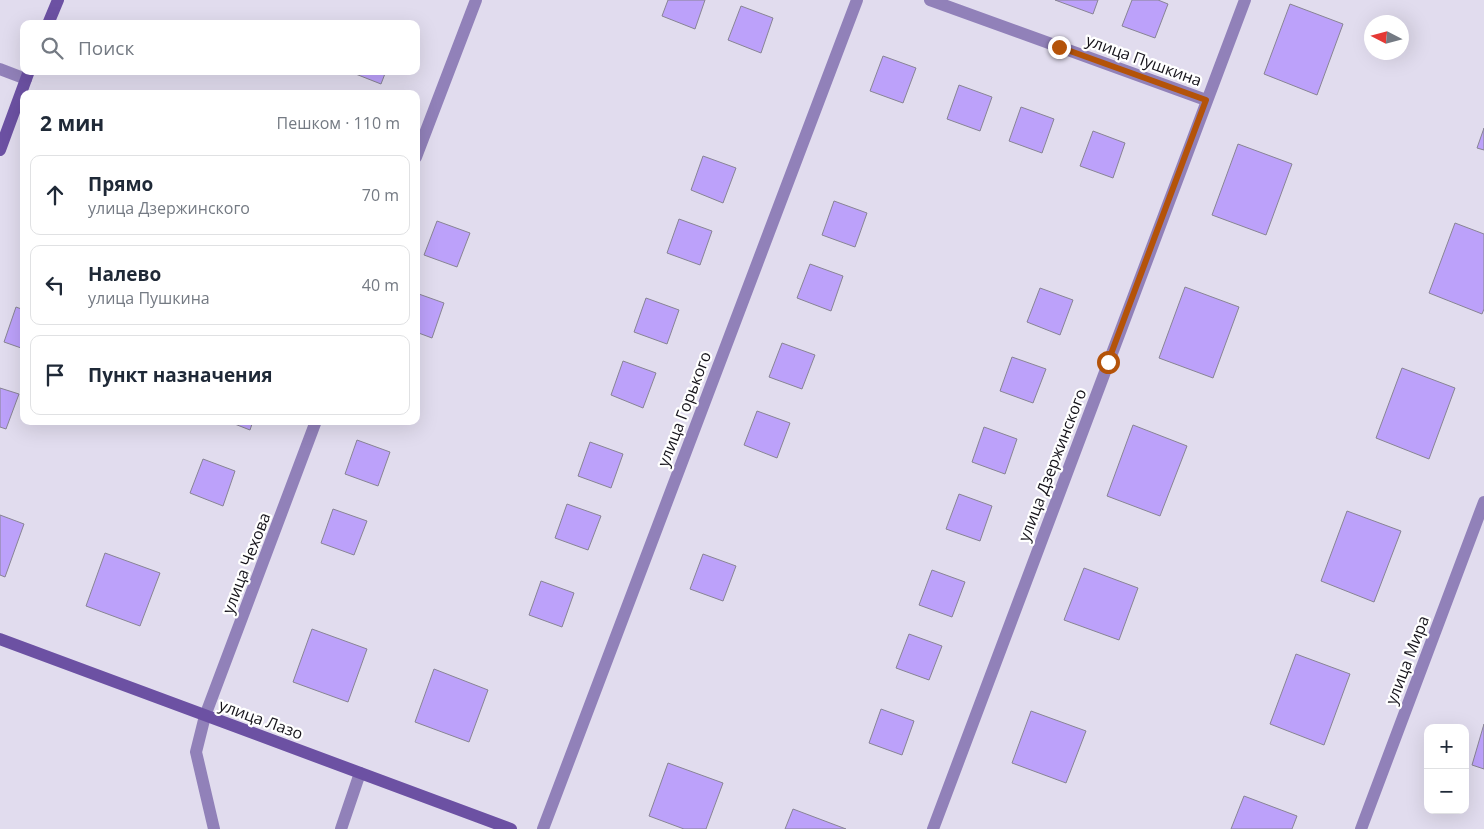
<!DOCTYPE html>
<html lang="ru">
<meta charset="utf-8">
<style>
body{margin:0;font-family:"Open Sans",sans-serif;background:#f6f6f7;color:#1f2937}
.controls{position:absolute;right:15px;bottom:15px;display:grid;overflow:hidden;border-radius:10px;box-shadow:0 5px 20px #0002}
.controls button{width:45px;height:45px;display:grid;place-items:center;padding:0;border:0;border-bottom:1px solid #e0e1e3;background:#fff;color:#1f2937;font:25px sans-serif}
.compass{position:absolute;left:1364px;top:15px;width:45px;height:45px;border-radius:50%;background:#fff;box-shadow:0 5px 20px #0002;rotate:276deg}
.stop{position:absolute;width:15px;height:15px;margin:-11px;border:4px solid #b45309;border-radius:50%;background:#fff}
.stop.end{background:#b45309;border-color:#fff;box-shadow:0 1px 5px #0008}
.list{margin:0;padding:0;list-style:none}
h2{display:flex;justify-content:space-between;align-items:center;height:65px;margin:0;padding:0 20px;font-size:21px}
h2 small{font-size:16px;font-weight:400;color:#747a83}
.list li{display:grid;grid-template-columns:32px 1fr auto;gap:15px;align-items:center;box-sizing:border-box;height:80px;margin:0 10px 10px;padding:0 10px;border:1px solid #e0e1e3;border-radius:10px}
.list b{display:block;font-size:19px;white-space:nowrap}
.list p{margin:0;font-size:16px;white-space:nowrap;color:#747a83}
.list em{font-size:16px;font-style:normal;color:#747a83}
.icon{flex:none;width:28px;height:28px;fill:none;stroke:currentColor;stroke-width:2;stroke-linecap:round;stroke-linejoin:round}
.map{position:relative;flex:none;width:1484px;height:829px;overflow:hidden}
.search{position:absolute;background:#fff;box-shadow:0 5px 20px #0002;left:20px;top:20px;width:400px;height:55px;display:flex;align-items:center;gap:12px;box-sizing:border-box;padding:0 18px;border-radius:10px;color:#747a83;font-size:19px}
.panel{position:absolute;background:#fff;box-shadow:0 5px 20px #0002;left:20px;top:90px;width:400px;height:335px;border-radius:10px}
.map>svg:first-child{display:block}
.building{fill:#bca1fa;stroke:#888494}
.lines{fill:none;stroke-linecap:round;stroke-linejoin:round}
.lane{stroke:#9181b9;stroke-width:12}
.street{stroke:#9181b9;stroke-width:12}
.secondary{stroke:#6c51a3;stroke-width:12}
.route{stroke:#b45309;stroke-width:6}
.labels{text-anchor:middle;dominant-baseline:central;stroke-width:4.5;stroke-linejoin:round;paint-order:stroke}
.street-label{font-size:16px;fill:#15131a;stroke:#fff}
</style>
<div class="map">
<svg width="1484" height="829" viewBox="0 0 1484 829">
<rect width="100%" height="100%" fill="#e1dcee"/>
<g class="building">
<path d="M 668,0 L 705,0 L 695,29 L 662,16 Z"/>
<path d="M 1055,0 L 1098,0 L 1093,14 Z"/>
<path d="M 1132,0 L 1158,0 L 1168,4 L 1155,38 L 1122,26 Z"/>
<path d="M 1290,4 L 1343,24 L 1317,95 L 1264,74 Z"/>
<path d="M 741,6 L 773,18 L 761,53 L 728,40 Z"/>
<path d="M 883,56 L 916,68 L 903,103 L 870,91 Z"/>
<path d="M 348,71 L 386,71 L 381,84 Z"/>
<path d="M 959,85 L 992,97 L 980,131 L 947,119 Z"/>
<path d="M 1021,107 L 1054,119 L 1042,153 L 1009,141 Z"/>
<path d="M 1484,128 L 1484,150 L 1477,148 Z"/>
<path d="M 1093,131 L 1125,143 L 1113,178 L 1080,166 Z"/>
<path d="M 1238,144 L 1292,164 L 1266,235 L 1212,215 Z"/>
<path d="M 703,156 L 736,168 L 723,203 L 691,190 Z"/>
<path d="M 834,201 L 867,213 L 855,247 L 822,235 Z"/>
<path d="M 679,219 L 712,231 L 700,265 L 667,253 Z"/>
<path d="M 437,221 L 470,233 L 457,267 L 424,255 Z"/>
<path d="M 1455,223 L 1484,234 L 1484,309 L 1482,314 L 1429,293 Z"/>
<path d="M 810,264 L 843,276 L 831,311 L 797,298 Z"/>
<path d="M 1185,287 L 1239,307 L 1213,378 L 1159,358 Z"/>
<path d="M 1040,288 L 1073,300 L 1060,335 L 1027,322 Z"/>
<path d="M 416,293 L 444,303 L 432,338 L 416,332 Z"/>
<path d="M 646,298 L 679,310 L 667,344 L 634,332 Z"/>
<path d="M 16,307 L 24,310 L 24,349 L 4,342 Z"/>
<path d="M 782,343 L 815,355 L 802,389 L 769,377 Z"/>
<path d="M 1012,357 L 1046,369 L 1033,403 L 1000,391 Z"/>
<path d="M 623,361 L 656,373 L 643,408 L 611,395 Z"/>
<path d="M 1402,368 L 1455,388 L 1429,459 L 1376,438 Z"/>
<path d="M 0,388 L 19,394 L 6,429 L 0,427 Z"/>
<path d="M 757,411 L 790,423 L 777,458 L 744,445 Z"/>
<path d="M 227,421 L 253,421 L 250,430 Z"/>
<path d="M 1133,425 L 1187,446 L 1160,516 L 1107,496 Z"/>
<path d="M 984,427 L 1017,439 L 1005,474 L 972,462 Z"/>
<path d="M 357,440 L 390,452 L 378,486 L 345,474 Z"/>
<path d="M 590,442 L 623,454 L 611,488 L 578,476 Z"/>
<path d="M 203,459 L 235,471 L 223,506 L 190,493 Z"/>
<path d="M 959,494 L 992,506 L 980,541 L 946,529 Z"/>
<path d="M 567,504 L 601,516 L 588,550 L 555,538 Z"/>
<path d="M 333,509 L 367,521 L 354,555 L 321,543 Z"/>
<path d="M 1347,511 L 1401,531 L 1374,602 L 1321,581 Z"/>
<path d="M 0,515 L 24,524 L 5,577 L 0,575 Z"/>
<path d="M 105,553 L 160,573 L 140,626 L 86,606 Z"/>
<path d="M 703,554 L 736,566 L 723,601 L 690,589 Z"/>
<path d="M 1084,568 L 1138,588 L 1119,640 L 1064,620 Z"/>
<path d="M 932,570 L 965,582 L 952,617 L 919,605 Z"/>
<path d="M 541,581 L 574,593 L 562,627 L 529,615 Z"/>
<path d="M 312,629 L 367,649 L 348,702 L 293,682 Z"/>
<path d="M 909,634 L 942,646 L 929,680 L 896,668 Z"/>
<path d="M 1296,654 L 1350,674 L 1324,745 L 1270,724 Z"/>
<path d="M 434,669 L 488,690 L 469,742 L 415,722 Z"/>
<path d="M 881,709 L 914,721 L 902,755 L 869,743 Z"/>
<path d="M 1031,711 L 1086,731 L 1066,783 L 1012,763 Z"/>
<path d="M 1484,724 L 1484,769 L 1472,765 Z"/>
<path d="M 668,763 L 723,783 L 706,829 L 684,829 L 649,816 Z"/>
<path d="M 1244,796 L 1297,816 L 1292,829 L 1231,829 Z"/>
<path d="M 793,809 L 846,829 L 785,829 Z"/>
</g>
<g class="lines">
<g class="lane">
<path d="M 205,716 L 196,752 L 214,829"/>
<path d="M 341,829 L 360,773"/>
</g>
<g class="street">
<path d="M 930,0 L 1206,100"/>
<path d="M 0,69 L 26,79"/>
<path d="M 416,157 L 476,0"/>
<path d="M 205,716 L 316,421"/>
<path d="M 543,829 L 857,0"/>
<path d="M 933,829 L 1245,0"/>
<path d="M 1361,829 L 1484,502"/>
</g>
<g class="secondary">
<path d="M 48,24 L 58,0"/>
<path d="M 0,150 L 29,71"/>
<path d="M 0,639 L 511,829"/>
</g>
</g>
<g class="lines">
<path class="route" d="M 1059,47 L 1206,100 L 1108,362"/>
</g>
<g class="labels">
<g class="street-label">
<text transform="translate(1144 60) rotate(20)">улица Пушкина</text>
<text transform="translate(684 409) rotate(-69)">улица Горького</text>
<text transform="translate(1052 465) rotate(-69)">улица Дзержинского</text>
<text transform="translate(246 563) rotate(-69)">улица Чехова</text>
<text transform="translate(1407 660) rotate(-69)">улица Мира</text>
<text transform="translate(261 719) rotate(20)">улица Лазо</text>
</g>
</g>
</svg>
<div class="controls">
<button>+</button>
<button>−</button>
</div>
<svg class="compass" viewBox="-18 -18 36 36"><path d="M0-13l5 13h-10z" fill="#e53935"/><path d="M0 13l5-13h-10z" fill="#747a83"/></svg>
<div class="stop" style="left:1108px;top:362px"></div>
<div class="stop end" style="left:1059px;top:47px"></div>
<div class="search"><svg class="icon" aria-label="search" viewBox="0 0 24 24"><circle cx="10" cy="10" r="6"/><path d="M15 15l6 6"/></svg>Поиск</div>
<section class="panel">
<h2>2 мин<small>Пешком · 110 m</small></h2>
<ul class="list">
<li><svg class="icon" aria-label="ahead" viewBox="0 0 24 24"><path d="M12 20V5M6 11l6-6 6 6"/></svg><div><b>Прямо</b><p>улица Дзержинского</p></div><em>70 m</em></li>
<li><svg class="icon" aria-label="left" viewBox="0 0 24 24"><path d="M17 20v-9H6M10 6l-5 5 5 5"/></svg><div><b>Налево</b><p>улица Пушкина</p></div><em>40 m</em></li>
<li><svg class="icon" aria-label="arrive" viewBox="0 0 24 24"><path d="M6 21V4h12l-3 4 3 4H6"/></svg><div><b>Пункт назначения</b></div></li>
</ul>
</section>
</div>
